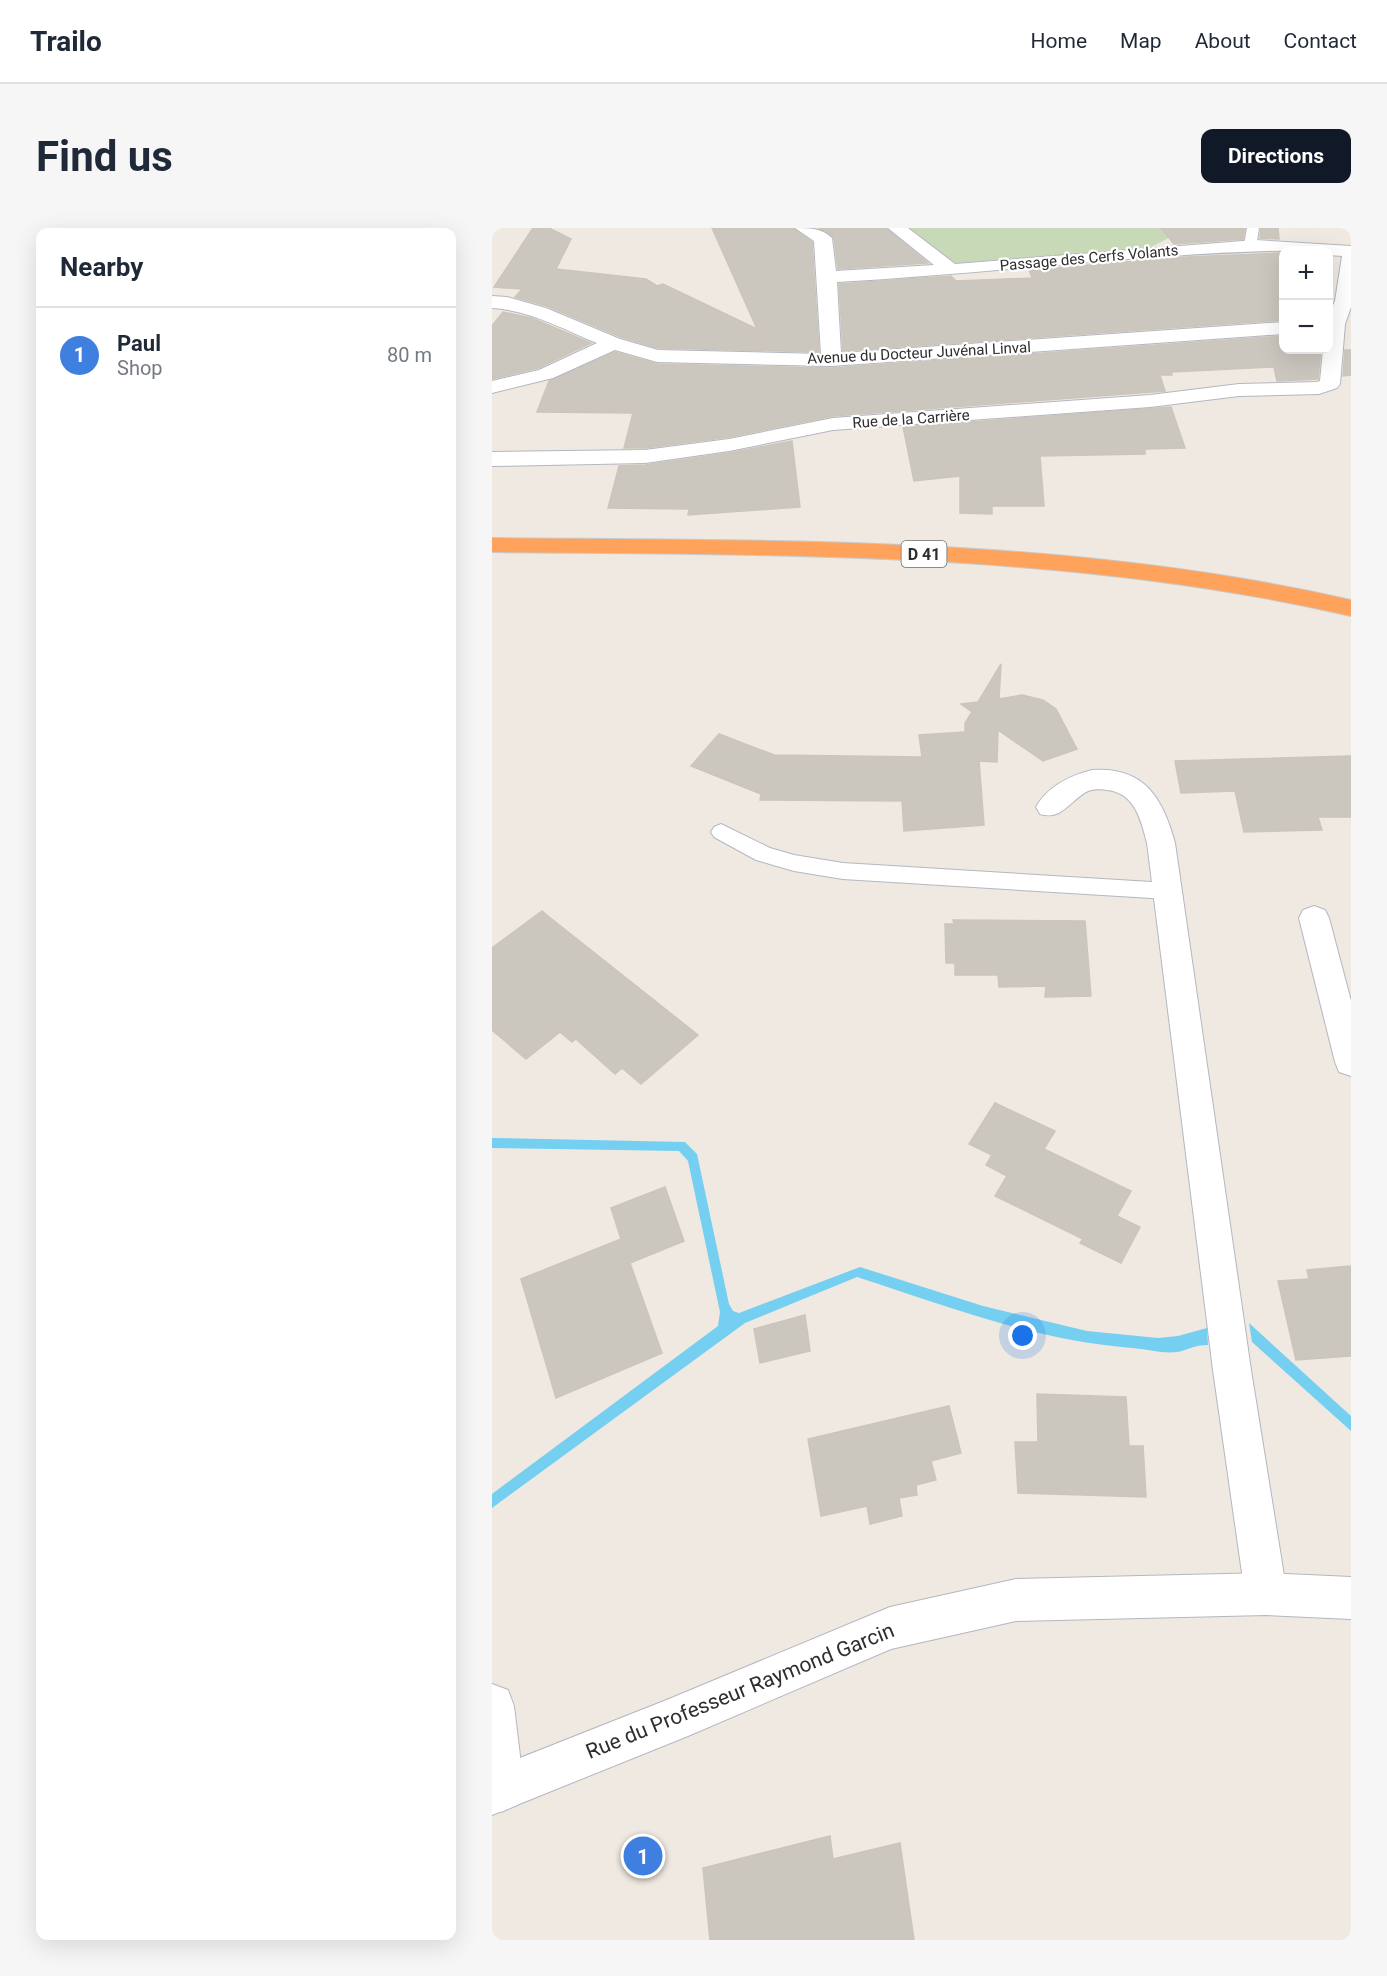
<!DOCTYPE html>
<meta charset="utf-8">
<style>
body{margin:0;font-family:Roboto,sans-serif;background:#f6f6f7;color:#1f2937}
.controls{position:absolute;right:18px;top:18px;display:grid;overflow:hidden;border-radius:12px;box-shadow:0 6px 24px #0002}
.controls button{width:54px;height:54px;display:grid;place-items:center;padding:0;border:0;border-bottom:2px solid #e0e1e3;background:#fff;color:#1f2937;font:30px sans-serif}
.you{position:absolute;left:531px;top:1108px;width:21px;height:21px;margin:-15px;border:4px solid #fff;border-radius:50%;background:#1a73e8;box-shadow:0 0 0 9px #1a73e833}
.badge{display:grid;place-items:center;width:39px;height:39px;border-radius:50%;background:#111827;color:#fff;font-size:20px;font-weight:700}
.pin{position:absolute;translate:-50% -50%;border:3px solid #fff;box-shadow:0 2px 6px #0006}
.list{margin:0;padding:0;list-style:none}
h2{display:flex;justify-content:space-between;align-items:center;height:78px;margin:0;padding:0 24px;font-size:26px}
h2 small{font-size:20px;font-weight:400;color:#747a83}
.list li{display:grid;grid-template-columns:39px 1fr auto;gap:18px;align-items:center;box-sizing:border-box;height:96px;padding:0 24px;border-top:2px solid #e0e1e3}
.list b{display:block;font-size:22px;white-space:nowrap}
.list p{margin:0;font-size:20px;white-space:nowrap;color:#747a83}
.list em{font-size:20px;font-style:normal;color:#747a83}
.map{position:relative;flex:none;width:859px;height:1712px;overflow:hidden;border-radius:12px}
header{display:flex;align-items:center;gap:36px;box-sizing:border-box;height:84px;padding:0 30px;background:#fff;border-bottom:2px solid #e0e1e3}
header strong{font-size:28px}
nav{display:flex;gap:33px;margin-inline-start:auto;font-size:21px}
.intro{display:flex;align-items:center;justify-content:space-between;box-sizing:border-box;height:144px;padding:0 36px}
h1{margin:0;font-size:42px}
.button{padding:15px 27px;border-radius:12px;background:#111827;color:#fff;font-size:21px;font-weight:700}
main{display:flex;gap:36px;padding:0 36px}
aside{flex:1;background:#fff;border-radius:12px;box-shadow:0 6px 24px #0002}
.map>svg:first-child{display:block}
.cemetery{fill:#c8d9b8}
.water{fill:#75cff0}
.building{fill:#cbc7bf;stroke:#cbc5ba;stroke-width:1.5}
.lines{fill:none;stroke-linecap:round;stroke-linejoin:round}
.lane-casing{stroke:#b4b7c1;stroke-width:2}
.street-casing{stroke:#b4b7c1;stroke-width:2}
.secondary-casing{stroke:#b4b7c1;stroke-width:2}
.highway-casing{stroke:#c9c9c9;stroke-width:2}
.lane{fill:#fff;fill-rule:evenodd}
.street{fill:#fff;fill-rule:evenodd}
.secondary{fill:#fff;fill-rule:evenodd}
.highway{fill:#ffa35c;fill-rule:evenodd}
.labels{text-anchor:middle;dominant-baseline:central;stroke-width:4.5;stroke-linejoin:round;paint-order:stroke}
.far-street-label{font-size:15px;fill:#2e2e2e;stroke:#fff}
.shield{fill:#fff;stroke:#6d6d6d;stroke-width:1.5}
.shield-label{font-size:16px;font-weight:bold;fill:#2e2e2e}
.near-street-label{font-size:21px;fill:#2e2e2e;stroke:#fff}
</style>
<header>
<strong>Trailo</strong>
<nav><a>Home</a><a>Map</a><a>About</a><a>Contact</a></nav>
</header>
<div class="intro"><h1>Find us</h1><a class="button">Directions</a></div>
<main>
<aside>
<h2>Nearby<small></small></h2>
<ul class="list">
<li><span class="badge" style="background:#3f7fe0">1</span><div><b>Paul</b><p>Shop</p></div><em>80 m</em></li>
</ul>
</aside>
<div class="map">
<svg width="859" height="1712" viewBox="0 0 859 1712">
<rect width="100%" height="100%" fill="#efe9e1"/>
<path class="cemetery" d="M 412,0 L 683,0 L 683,7 L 657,20 L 458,36 Z"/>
<g class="water">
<path d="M 0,910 L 193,914 L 205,926 L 237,1076 L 241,1083 L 247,1085 L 368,1039 L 491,1078 L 595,1103 L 666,1110 L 686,1108 L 715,1100 L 716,1117 C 701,1117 697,1122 685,1124 C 672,1126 654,1121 640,1120 C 544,1113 455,1078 365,1049 L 253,1095 L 0,1280 L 0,1266 L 226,1098 L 228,1084 L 196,933 L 187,923 L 0,920 Z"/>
<path d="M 757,1095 L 859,1188 L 859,1203 L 760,1114 Z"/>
</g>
<g class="building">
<path d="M 41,0 L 57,0 L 79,11 L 64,41 L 154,51 L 165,58 L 171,56 L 265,101 L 220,0 L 301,0 L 320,14 L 327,124 L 166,120 L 129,109 L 55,78 L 23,69 L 30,61 L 2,59 Z"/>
<path d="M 327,0 L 394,0 L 436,35 L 346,41 L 342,10 Z"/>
<path d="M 669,0 L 753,0 L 751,11 L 682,16 Z"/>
<path d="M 769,0 L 786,0 L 787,11 L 768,10 Z"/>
<path d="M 789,25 L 792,92 L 351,123 L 347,56 L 459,48 L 464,53 L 540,50 L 537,42 L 694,29 Z"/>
<path d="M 11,84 L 40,90 L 99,115 L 46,140 L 0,151 L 0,98 Z"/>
<path d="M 792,108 L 792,122 L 829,122 L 826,151 L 785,153 L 782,139 L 679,144 L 680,147 L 668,147 L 673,163 L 341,188 L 237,209 L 153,220 L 132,220 L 141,185 L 45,184 L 57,153 L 123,124 L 165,136 L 339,140 Z"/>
<path d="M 853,122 L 859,122 L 859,147 L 851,148 Z"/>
<path d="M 679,179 L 693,220 L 653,221 L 653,226 L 548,228 L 552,278 L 500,278 L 500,286 L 468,285 L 468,248 L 422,253 L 411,199 Z"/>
<path d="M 300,213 L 308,279 L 196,287 L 197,281 L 116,280 L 127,238 L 153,237 L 237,225 Z"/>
<path d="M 509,436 L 507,471 L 530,467 L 551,472 L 564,481 L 585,521 L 551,533 L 506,502 L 505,534 L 487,533 L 492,597 L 412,603 L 410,573 L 268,572 L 269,566 L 199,538 L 227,506 L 282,527 L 430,529 L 427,507 L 473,504 L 473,495 L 480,484 L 469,476 L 486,474 Z"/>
<path d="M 859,528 L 859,589 L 826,589 L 830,602 L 752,604 L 743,563 L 689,565 L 683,533 Z"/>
<path d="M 50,683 L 61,692 L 206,807 L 149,856 L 130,840 L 123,846 L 84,811 L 80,814 L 68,804 L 34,831 L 0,802 L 0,720 Z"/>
<path d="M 461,692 L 593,693 L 599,768 L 553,769 L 554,758 L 507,759 L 506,747 L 463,747 L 463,735 L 454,735 L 453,696 L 462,696 Z"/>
<path d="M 503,875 L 563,903 L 552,921 L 639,963 L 625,988 L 648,999 L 629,1035 L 588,1015 L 591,1011 L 503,968 L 515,948 L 494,937 L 500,927 L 477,916 Z"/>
<path d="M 173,959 L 192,1013 L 138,1035 L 170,1125 L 64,1170 L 29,1051 L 129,1011 L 119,980 Z"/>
<path d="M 859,1038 L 859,1128 L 804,1132 L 786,1053 L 817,1051 L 815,1042 Z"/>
<path d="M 313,1087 L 318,1123 L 268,1135 L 262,1101 Z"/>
<path d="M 545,1166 L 634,1169 L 637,1218 L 651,1218 L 654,1269 L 526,1265 L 523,1214 L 546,1214 Z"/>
<path d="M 457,1178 L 469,1225 L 439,1233 L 444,1252 L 424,1257 L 425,1267 L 407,1270 L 410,1288 L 378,1296 L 375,1278 L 329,1288 L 316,1211 Z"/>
<path d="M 338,1608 L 341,1631 L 408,1615 L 422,1712 L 218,1712 L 211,1640 Z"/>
</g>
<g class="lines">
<g class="lane-casing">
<g id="lane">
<path d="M 755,0 L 767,0 L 764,20 L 759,21 L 752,17 Z"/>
<path d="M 229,596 L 278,620 L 302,627 L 351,635 L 676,655 L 684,657 L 687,663 L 684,669 L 676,671 L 351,651 L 302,643 L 264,632 L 222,609 L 219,604 L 222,599 Z"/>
</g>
</g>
<g class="street-casing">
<g id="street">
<path d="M 303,0 C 317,0 330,0 340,10 L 344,43 L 442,37 L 396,0 L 416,0 L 463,36 L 763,12 L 859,18 L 859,79 L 853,96 L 848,156 L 845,160 L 827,166 L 747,168 L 658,179 L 341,202 L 237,223 L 153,235 L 0,238 L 0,224 L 153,222 L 237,211 L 341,190 L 658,167 L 747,156 L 825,154 L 828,153 L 831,122 L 836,122 L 836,88 L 843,73 L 850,28 L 836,27 L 836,22 C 676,22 508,45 345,54 L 349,125 L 792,94 L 792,106 L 339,138 L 165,134 L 123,122 L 61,150 L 0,165 L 0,153 L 47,142 L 105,115 C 71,101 37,82 0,80 L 0,68 L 15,69 L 54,80 L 128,111 L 166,122 L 329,126 L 322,13 Z"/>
<path d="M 600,542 C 652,538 671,570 683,615 L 759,1142 L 795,1366 L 789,1381 L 774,1387 L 759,1381 L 753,1366 L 721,1142 L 655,615 C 649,592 643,565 615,562 C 609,561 602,561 596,563 C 578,572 570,593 548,586 L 544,579 C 556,558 577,548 600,542 Z"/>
<path d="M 822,678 L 833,682 L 837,690 L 859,773 L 859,848 L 847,844 L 843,834 L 807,690 L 811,682 Z"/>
<path d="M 0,1456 L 16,1462 L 22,1478 L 32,1561 L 25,1577 L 9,1584 L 0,1580 Z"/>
</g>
</g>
<g class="secondary-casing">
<path id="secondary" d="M 774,1345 L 859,1349 L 859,1391 L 774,1387 L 524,1393 L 399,1421 L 196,1508 L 0,1587 L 0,1541 L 177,1471 L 398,1379 L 524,1351 Z"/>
</g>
<g class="highway-casing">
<path id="highway" d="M 0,310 C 287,313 578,308 859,372 L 859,388 C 578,323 287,327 0,324 Z"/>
</g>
<use href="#lane" class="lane"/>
<use href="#street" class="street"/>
<use href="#secondary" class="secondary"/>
<use href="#highway" class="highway"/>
</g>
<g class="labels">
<g class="far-street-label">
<text transform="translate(597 30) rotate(-5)">Passage des Cerfs Volants</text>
<text transform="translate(427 125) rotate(-3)">Avenue du Docteur Juvénal Linval</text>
<text transform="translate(419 191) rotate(-4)">Rue de la Carrière</text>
</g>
<rect class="shield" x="409.5" y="313" width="45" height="26" rx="4.5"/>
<g class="shield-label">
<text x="432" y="326">D 41</text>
</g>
<g class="near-street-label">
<text transform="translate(248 1463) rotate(-22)">Rue du Professeur Raymond Garcin</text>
</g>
</g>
</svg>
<div class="controls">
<button>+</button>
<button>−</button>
</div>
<div class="you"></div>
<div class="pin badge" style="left:151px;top:1628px;background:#3f7fe0">1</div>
</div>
</main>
